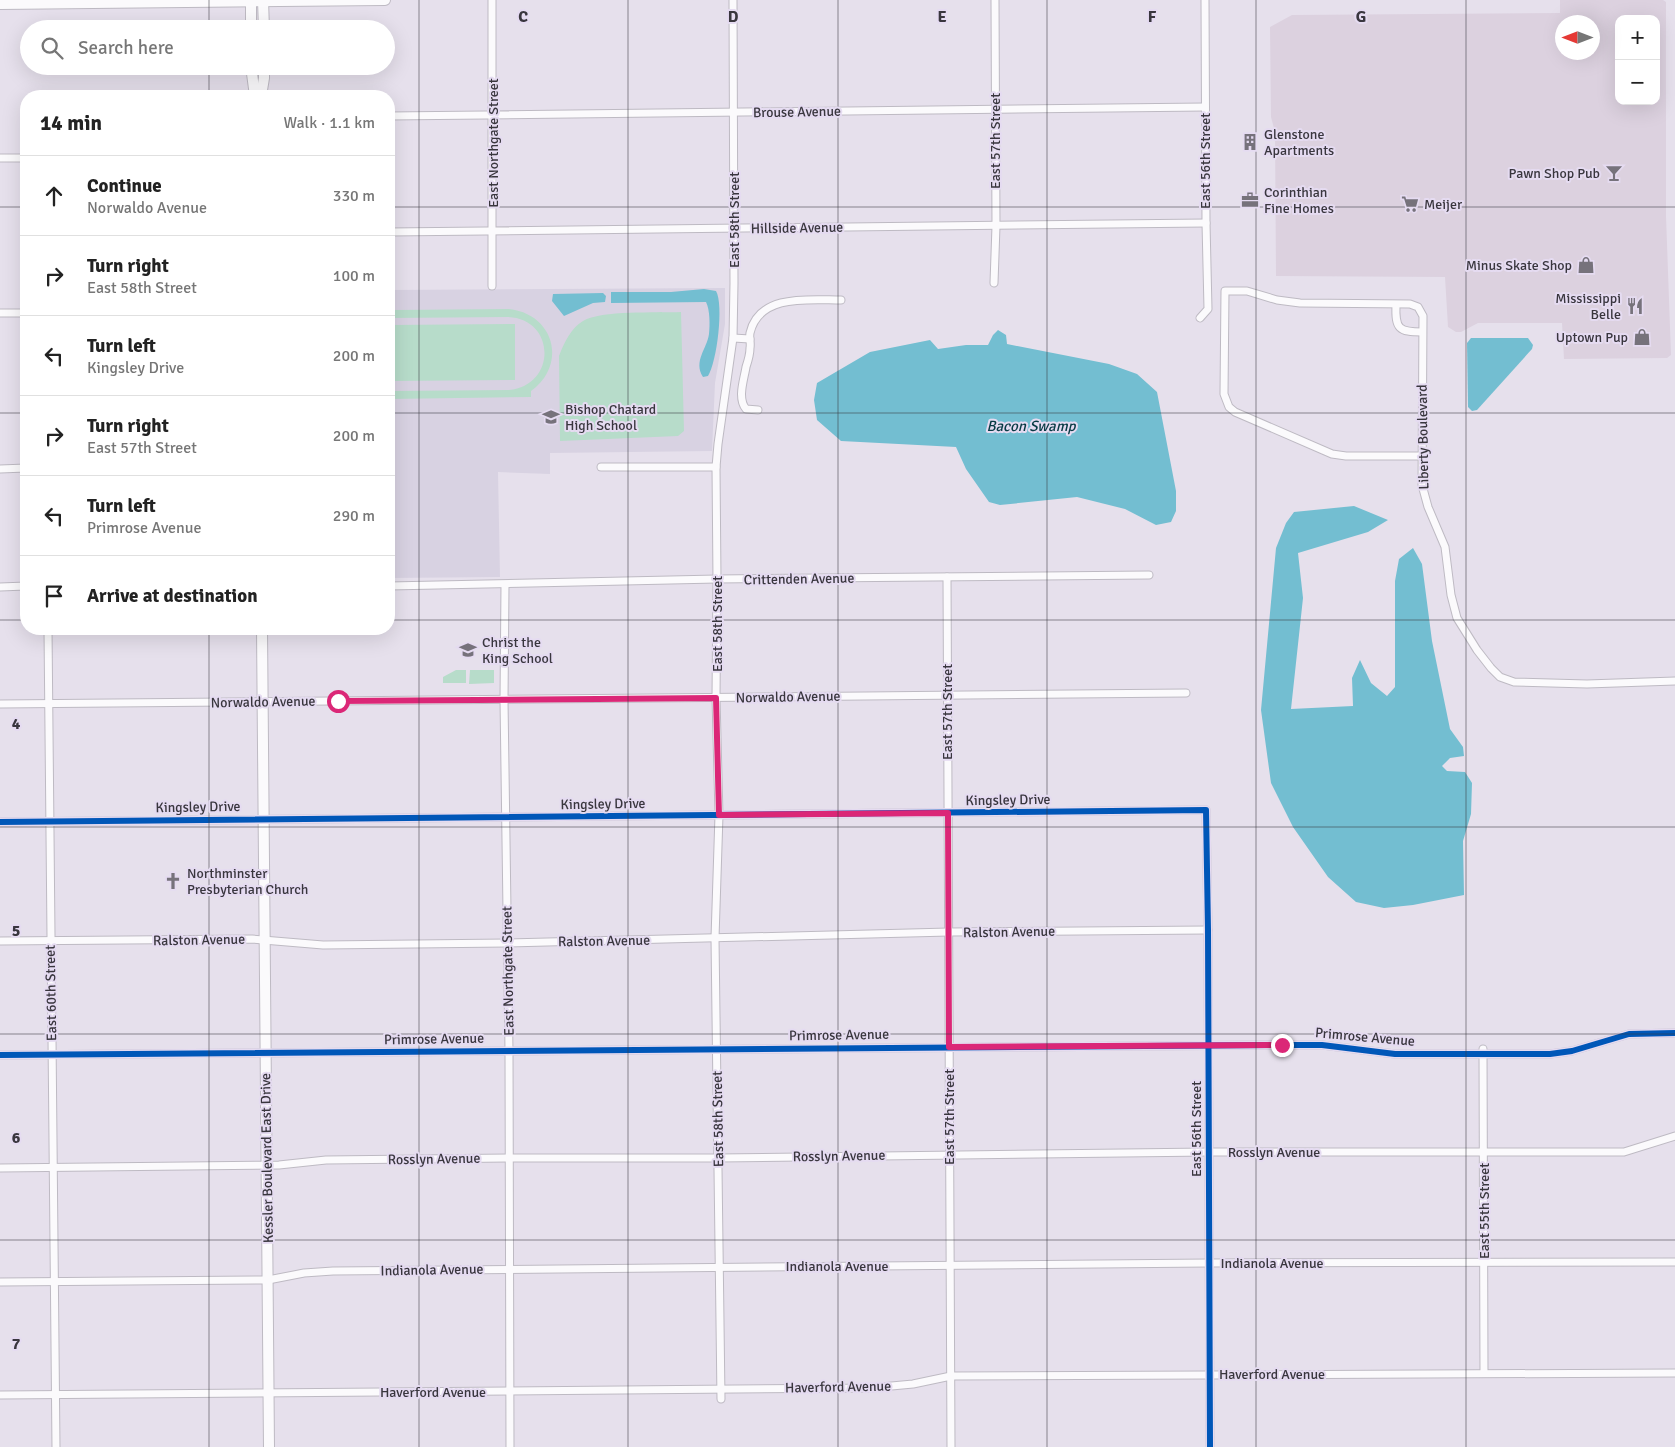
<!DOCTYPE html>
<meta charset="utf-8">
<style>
body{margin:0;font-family:Signika,sans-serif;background:#f6f6f6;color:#222}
.controls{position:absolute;right:15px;top:15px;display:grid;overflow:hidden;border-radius:10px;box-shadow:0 5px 20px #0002}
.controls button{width:45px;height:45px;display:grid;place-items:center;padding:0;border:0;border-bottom:1px solid #e0e0e0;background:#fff;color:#222;font:25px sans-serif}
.compass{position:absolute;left:1555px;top:15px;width:45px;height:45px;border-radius:50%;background:#fff;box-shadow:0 5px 20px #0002;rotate:270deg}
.stop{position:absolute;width:15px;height:15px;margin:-11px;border:4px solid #db2777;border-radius:50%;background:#fff}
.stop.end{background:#db2777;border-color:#fff;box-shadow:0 1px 5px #0008}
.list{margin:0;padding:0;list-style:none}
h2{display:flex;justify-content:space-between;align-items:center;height:65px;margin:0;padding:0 20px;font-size:21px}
h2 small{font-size:16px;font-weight:400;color:#767676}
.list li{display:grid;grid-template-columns:32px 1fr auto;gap:15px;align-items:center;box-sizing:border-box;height:80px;padding:0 20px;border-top:1px solid #e0e0e0}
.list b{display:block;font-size:19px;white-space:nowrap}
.list p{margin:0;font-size:16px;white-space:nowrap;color:#767676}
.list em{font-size:16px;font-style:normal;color:#767676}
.icon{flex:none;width:28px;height:28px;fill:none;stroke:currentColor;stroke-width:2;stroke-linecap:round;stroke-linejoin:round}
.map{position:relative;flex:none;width:1675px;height:1447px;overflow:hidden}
.search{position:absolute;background:#fff;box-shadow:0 5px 20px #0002;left:20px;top:20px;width:375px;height:55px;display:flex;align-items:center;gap:12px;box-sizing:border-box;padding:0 18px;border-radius:28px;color:#767676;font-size:19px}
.panel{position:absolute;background:#fff;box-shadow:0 5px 20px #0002;left:20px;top:90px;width:375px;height:545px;border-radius:20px}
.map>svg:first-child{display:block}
.commercial{fill:#dcd1df;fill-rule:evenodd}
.education{fill:#d8d2e2}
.green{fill:#b7dcca}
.water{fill:#73bed1}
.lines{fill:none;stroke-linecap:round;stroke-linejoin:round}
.minor-casing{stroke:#bebac3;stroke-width:9}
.primary-casing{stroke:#bebac3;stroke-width:12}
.minor{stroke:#fbfafc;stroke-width:7}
.primary{stroke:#fbfafc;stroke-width:10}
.cycleway-casing{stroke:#e5dbf1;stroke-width:9}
.cycleway{stroke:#0057b8;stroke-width:6}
.route{stroke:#db2777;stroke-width:6}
.grid{fill:none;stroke:#39363e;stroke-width:1;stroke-opacity:0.55}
.labels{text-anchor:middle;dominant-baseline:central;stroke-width:4;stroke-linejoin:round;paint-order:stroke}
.street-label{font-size:14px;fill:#39363e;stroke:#e5dbf1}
.poi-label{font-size:14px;fill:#39363e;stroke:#e5dbf1;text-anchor:start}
.water-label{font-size:15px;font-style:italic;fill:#073a44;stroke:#e5dbf1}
.grid-label{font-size:16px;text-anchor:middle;font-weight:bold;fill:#39363e;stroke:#e5dbf1;stroke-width:4;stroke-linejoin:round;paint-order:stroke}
</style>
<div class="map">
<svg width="1675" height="1447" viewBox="0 0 1675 1447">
<rect width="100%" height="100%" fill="#e6e0ec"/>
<path class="commercial" d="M 1560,0 L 1663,0 L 1666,2 L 1666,216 L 1671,355 L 1667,358 L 1564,359 L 1562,323 L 1478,323 L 1461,332 L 1456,332 L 1448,327 L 1445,277 L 1276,276 L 1275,132 L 1271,117 L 1270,27 L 1292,15 L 1560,13 ZM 1619,19 L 1656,19 L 1656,101 L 1619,101 ZM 1562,22 L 1592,22 L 1592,52 L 1562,52 Z"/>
<path class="education" d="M 725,288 L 725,324 L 715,383 L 712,451 L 550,453 L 550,474 L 498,472 L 500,577 L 389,578 L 389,290 Z"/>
<g class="green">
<path d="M 509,309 C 554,314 568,364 531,391 L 531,397 L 389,399 L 389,391 L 509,390 C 557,385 556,319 508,317 L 389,318 L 389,311 L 393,310 Z"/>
<path d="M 681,312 L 684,431 L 678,436 L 560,441 L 559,356 C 564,343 571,328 583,321 C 601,310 657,313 681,312 Z"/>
<path d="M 515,324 L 515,380 L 389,381 L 389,325 Z"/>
<path d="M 456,670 L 466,670 L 466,683 L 443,683 L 443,677 Z"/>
<path d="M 470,670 L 494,670 L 494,683 L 469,684 Z"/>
</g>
<g class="water">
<path d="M 704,289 L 716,291 C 724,305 717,362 708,376 L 703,377 C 693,361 707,349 709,334 C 710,325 710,310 706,302 L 611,303 L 611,292 L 671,292 Z"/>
<path d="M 603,293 L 606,296 L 605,302 L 593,303 L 564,316 L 552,301 L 553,294 Z"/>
<path d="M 998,330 L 1006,335 L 1007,344 L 1109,364 L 1137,374 L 1157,392 L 1176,491 L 1176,511 L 1171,522 L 1156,525 L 1125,509 L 1077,497 L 1000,505 L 989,502 L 966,469 L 956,447 L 841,441 L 817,420 L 814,400 L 817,383 L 870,352 L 930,340 L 938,349 L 966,345 L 988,345 L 993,335 Z"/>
<path d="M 1471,338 L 1528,338 L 1533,345 L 1532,349 L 1477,410 L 1472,411 L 1468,407 L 1467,343 Z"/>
<path d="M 1354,506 L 1388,520 L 1368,532 L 1298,553 L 1303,598 L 1291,709 L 1353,706 L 1352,678 L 1360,660 L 1371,683 L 1387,696 L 1395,687 L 1395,581 L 1399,559 L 1413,548 L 1422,564 L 1432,641 L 1450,729 L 1463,747 L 1464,756 L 1450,758 L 1442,766 L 1447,771 L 1465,772 L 1472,783 L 1471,814 L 1463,841 L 1464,895 L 1413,905 L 1384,908 L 1356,902 L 1328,877 L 1293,827 L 1271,783 L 1261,710 L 1276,548 L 1286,523 L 1294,512 Z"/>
</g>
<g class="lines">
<g class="minor-casing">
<g id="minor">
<path d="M 492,0 L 492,286"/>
<path d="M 389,116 L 1205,107"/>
<path d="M 0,158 L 26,158"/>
<path d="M 389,232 L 1206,223"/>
<path d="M 994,283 L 996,226 L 995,0"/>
<path d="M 1396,305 C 1395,329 1399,332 1422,332"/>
<path d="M 0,313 L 26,313"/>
<path d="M 1200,318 L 1208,309 L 1206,223 L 1205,0"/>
<path d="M 733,338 L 750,339"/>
<path d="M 758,410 L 746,409 C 737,398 744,380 746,367 C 748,361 750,355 750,348 C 751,343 749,338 750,333 C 759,293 811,300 841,300"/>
<path d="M 1422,456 L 1346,456 L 1332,454 L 1235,412 L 1229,407 L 1224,394 L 1225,291 L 1247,291 L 1277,300 L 1300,303 L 1410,304 L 1418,307 L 1423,316 L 1422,485 L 1428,507 L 1445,547 L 1451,595 L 1457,618 L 1477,650 L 1491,668 L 1500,677 L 1514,682 L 1587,684 L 1675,681"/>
<path d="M 601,467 L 716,467"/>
<path d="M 0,469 L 26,468"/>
<path d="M 947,577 L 951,1447"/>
<path d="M 505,585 L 504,700 L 509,1051 L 510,1447"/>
<path d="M 389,586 L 717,579 L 1149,575"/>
<path d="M 0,587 L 26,586"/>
<path d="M 48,629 L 56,1447"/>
<path d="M 0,704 L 1186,693"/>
<path d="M 0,822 L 1206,810 L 1208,930 L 1210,1447"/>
<path d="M 0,941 L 252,939 L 323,945 L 507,943 L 949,932 L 1208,930"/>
<path d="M 1483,1049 L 1484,1373"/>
<path d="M 0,1055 L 1282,1045 L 1322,1045 L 1395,1054 L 1550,1054 L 1572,1051 L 1629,1034 L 1675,1033"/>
<path d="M 0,1168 L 279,1165 L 326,1160 L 508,1158 L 718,1158 L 1209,1152 L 1624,1152 L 1675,1136"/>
<path d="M 0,1282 L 268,1280 L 304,1273 L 333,1271 L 1209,1263 L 1675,1262"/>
<path d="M 0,1395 L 870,1388 L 913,1384 L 951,1376 L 1675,1373"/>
<path d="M 721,1399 L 715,938 L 719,815 L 716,698 L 717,579 L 716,467 L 718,444 L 733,338 L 734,283 L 733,0"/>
</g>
</g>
<g class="primary-casing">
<g id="primary">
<path d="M 251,0 L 251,29"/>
<path d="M 263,0 L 264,29"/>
<path d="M 0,4 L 385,0"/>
<path d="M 251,66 L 255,96"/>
<path d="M 261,96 L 264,78 L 264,66"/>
<path d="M 262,629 L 269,1447"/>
</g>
</g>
<use href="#minor" class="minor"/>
<use href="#primary" class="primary"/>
<g class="cycleway-casing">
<g id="cycleway">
<path d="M 0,822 L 1206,810 L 1208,930 L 1210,1447"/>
<path d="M 0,1055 L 1282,1045 L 1322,1045 L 1395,1054 L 1550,1054 L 1572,1051 L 1629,1034 L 1675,1033"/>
</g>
</g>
<use href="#cycleway" class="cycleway"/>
</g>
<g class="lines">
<path class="route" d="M 338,701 L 716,698 L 719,815 L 948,813 L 949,1047 L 1282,1045"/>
</g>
<path class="grid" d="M 209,0 L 209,29M 419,0 L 419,1447M 628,0 L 628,1447M 838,0 L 838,1447M 1047,0 L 1047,1447M 1256,0 L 1256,1447M 1466,0 L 1466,1447M 209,66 L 209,96M 0,207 L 26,207M 389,207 L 1675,207M 0,413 L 26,413M 389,413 L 1675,413M 0,620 L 26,620M 389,620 L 1675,620M 209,629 L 209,1447M 0,827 L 1675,827M 0,1034 L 1675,1034M 0,1240 L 1675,1240"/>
<defs>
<g id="building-bare" transform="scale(1.35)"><path d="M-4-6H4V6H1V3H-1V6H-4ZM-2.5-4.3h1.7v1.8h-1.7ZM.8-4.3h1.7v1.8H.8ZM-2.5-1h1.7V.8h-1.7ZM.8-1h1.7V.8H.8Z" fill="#76727b" stroke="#e5dbf1" stroke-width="2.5" paint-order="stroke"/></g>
<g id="bar-bare" transform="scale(1.35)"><path d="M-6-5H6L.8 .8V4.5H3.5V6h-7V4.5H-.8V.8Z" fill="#76727b" stroke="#e5dbf1" stroke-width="2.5" paint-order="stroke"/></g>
<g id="office-bare" transform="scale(1.35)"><path d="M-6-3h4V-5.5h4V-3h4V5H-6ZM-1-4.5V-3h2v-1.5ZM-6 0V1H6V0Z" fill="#76727b" stroke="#e5dbf1" stroke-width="2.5" paint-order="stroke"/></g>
<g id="supermarket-bare" transform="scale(1.35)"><path d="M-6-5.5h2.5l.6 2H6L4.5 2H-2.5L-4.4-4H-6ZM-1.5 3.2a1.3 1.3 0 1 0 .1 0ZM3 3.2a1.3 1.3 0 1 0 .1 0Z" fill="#76727b" stroke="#e5dbf1" stroke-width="2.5" paint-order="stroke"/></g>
<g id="shop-bare" transform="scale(1.35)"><path d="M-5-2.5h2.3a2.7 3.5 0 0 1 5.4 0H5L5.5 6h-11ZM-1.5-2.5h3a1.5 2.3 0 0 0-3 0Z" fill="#76727b" stroke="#e5dbf1" stroke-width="2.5" paint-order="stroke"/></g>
<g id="restaurant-bare" transform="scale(1.35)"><path d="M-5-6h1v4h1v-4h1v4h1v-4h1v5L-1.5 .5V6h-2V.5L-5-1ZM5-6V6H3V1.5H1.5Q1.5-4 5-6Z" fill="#76727b" stroke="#e5dbf1" stroke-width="2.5" paint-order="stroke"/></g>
<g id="school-bare" transform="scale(1.35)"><path d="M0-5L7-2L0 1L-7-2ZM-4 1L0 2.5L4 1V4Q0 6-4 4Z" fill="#76727b" stroke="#e5dbf1" stroke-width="2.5" paint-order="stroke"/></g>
<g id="church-bare" transform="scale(1.35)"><path d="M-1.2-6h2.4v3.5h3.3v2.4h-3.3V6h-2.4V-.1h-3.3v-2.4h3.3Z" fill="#76727b" stroke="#e5dbf1" stroke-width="2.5" paint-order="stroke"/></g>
</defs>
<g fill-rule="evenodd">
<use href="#building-bare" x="1250" y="142"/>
<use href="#bar-bare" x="1614" y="173"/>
<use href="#office-bare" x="1250" y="200"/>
<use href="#supermarket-bare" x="1410" y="204"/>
<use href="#shop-bare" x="1586" y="265"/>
<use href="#restaurant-bare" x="1635" y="306"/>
<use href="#shop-bare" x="1642" y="337"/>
<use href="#school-bare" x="551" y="417"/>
<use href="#school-bare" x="468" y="650"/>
<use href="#church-bare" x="173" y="881"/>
</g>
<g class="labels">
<g class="street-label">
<text transform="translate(797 112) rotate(-1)">Brouse Avenue</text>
<text transform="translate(995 141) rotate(-90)">East 57th Street</text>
<text transform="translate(493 143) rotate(-90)">East Northgate Street</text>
<text transform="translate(1205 161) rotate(-90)">East 56th Street</text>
<text transform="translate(734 220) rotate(-90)">East 58th Street</text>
<text transform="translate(797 228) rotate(-1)">Hillside Avenue</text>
<text transform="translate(1423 437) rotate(-91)">Liberty Boulevard</text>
<text transform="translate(799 579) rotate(-1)">Crittenden Avenue</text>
<text transform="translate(717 624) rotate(-90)">East 58th Street</text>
<text transform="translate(788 697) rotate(-1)">Norwaldo Avenue</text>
<text transform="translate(263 702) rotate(-1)">Norwaldo Avenue</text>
<text transform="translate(947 712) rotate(-90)">East 57th Street</text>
<text transform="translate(1008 800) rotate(-1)">Kingsley Drive</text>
<text transform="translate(603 804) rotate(-1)">Kingsley Drive</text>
<text transform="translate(198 807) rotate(-1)">Kingsley Drive</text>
<text transform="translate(1009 932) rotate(-1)">Ralston Avenue</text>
<text transform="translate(199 940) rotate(-1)">Ralston Avenue</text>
<text transform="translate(604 941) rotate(-1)">Ralston Avenue</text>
<text transform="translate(508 971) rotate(-91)">East Northgate Street</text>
<text transform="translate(51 993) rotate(-91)">East 60th Street</text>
<text transform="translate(839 1035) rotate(-1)">Primrose Avenue</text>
<text transform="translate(1365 1037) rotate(5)">Primrose Avenue</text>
<text transform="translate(434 1039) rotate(-1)">Primrose Avenue</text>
<text transform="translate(949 1117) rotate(-90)">East 57th Street</text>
<text transform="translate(718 1119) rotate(-91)">East 58th Street</text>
<text transform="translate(1196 1129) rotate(-90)">East 56th Street</text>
<text x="1274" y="1152">Rosslyn Avenue</text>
<text transform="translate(839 1156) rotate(-1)">Rosslyn Avenue</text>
<text transform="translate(267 1158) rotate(-91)">Kessler Boulevard East Drive</text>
<text transform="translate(434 1159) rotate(-1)">Rosslyn Avenue</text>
<text transform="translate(1484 1211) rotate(-90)">East 55th Street</text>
<text x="1272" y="1263">Indianola Avenue</text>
<text x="837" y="1266">Indianola Avenue</text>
<text transform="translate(432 1270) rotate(-1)">Indianola Avenue</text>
<text x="1272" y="1374">Haverford Avenue</text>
<text transform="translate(838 1387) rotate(-1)">Haverford Avenue</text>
<text x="433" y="1392">Haverford Avenue</text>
</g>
<g class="poi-label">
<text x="1264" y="134">Glenstone<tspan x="1264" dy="16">Apartments</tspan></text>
<text x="1600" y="173" text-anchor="end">Pawn Shop Pub</text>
<text x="1264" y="192">Corinthian<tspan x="1264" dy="16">Fine Homes</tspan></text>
<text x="1424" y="204">Meijer</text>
<text x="1572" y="265" text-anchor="end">Minus Skate Shop</text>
<text x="1621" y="298" text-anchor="end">Mississippi<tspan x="1621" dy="16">Belle</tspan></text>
<text x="1628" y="337" text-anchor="end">Uptown Pup</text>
<text x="565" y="409">Bishop Chatard<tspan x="565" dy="16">High School</tspan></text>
<text x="482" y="642">Christ the<tspan x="482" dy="16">King School</tspan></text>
<text x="187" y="873">Northminster<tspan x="187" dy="16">Presbyterian Church</tspan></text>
</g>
<g class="water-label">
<text x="1031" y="426">Bacon Swamp</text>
</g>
</g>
<g class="grid-label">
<text x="523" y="22">C</text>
<text x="733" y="22">D</text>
<text x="942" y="22">E</text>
<text x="1152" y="22">F</text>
<text x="1361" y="22">G</text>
<text x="16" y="729">4</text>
<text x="16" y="936">5</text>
<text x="16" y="1143">6</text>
<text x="16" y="1349">7</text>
</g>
</svg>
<div class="controls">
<button>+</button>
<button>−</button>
</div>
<svg class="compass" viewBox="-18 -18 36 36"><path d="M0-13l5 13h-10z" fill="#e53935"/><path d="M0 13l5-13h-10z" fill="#767676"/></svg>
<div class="stop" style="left:338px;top:701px"></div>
<div class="stop end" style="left:1282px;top:1045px"></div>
<div class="search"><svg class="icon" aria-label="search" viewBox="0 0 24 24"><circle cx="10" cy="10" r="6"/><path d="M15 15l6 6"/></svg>Search here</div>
<section class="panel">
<h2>14 min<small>Walk · 1.1 km</small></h2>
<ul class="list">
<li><svg class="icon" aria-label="ahead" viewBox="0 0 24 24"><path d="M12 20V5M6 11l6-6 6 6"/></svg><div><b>Continue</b><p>Norwaldo Avenue</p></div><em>330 m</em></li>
<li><svg class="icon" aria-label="right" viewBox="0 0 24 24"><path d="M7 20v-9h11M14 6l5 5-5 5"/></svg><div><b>Turn right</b><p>East 58th Street</p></div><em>100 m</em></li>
<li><svg class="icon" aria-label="left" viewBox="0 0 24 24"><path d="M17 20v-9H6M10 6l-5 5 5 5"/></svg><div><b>Turn left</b><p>Kingsley Drive</p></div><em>200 m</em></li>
<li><svg class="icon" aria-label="right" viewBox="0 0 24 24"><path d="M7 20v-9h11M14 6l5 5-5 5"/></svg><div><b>Turn right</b><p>East 57th Street</p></div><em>200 m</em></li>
<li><svg class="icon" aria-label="left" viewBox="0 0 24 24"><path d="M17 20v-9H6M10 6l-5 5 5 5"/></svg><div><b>Turn left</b><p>Primrose Avenue</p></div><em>290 m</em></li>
<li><svg class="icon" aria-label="arrive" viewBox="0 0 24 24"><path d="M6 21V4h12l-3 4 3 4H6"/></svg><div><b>Arrive at destination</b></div></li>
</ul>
</section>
</div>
